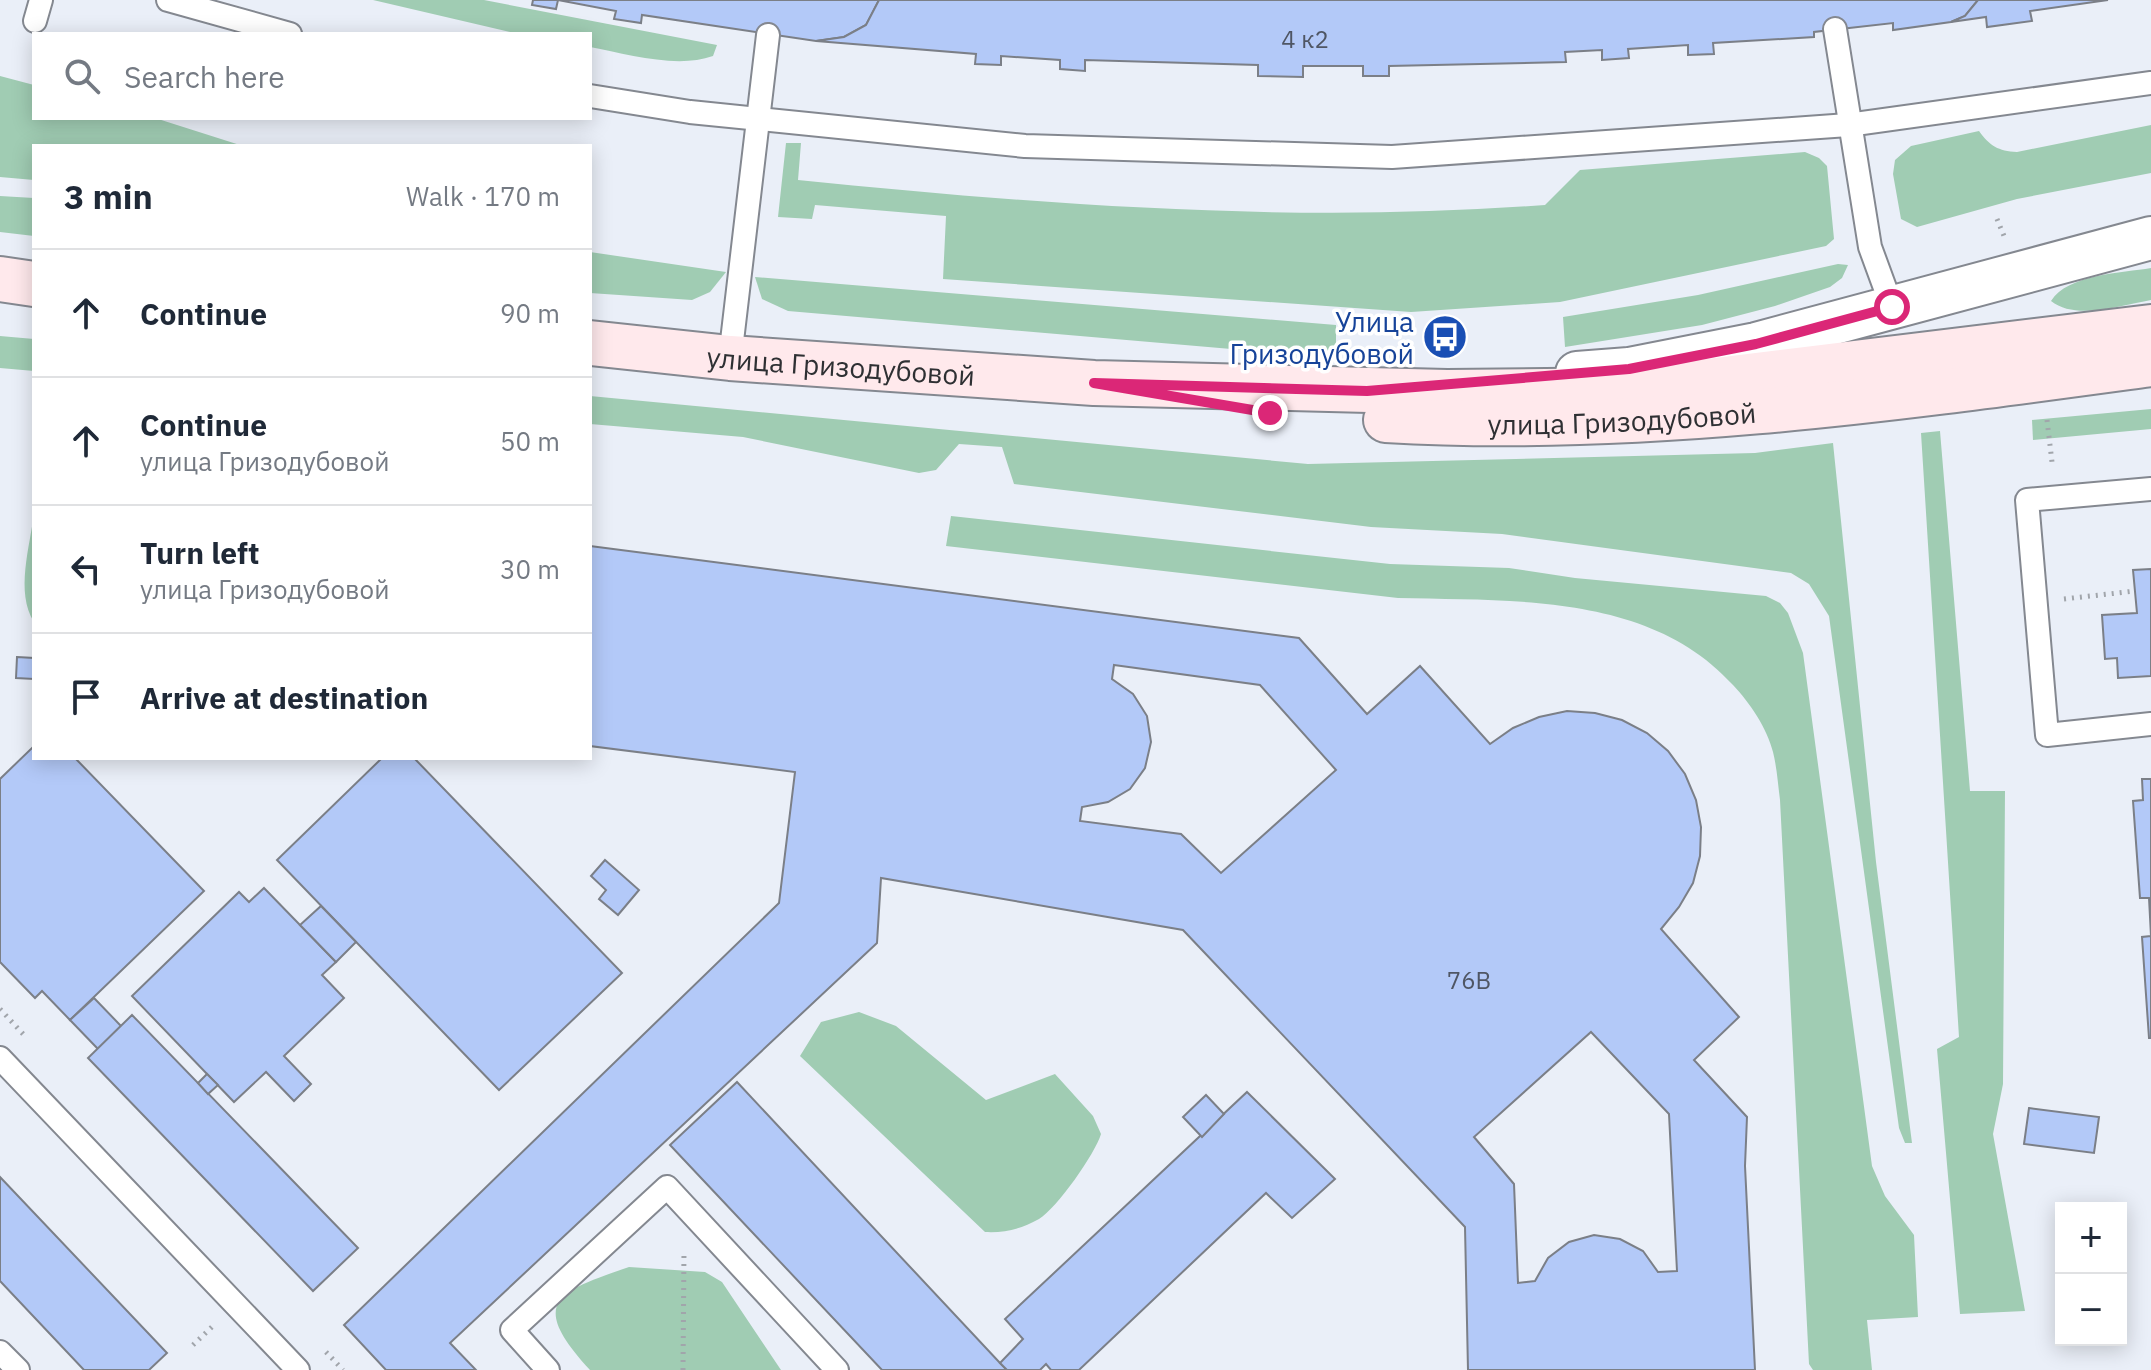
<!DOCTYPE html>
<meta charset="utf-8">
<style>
body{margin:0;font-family:"IBM Plex Sans",sans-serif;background:#f6f6f7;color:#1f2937}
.controls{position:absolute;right:24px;bottom:24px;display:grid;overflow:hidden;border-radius:0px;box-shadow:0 4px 20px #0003}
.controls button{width:72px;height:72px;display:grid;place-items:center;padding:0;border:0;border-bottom:2px solid #e0e1e3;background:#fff;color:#1f2937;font:40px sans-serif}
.stop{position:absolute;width:24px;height:24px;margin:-18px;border:6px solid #db2777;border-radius:50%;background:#fff}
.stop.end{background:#db2777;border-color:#fff;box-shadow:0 2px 8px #0008}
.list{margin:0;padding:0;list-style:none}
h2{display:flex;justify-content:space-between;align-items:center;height:104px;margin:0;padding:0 32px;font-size:34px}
h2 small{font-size:26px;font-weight:400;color:#747a83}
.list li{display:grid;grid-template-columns:52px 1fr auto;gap:24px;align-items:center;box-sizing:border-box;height:128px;padding:0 32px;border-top:2px solid #e0e1e3}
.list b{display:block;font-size:30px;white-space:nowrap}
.list p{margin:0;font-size:26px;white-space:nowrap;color:#747a83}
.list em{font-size:26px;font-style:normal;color:#747a83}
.icon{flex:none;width:44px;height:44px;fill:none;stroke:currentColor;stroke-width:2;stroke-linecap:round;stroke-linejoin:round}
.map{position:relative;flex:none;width:2151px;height:1370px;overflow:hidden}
.search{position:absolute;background:#fff;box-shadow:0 4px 20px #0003;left:32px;top:32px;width:560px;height:88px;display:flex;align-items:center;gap:20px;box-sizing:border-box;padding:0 28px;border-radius:0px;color:#747a83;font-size:30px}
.panel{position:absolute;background:#fff;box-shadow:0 4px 20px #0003;left:32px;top:144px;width:560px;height:616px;border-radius:0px}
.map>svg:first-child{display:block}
.green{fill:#a0ccb3}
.building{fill:#b3c9f8;stroke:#7b7f87;stroke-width:2;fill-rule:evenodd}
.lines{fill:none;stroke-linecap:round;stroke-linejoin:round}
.lane-casing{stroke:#848890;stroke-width:26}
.street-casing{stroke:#848890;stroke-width:46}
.secondary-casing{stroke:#848890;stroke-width:48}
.path{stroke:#a1a5ab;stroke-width:5;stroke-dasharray:2 6;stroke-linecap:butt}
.lane{stroke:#fff;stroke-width:22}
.street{stroke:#fff;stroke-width:42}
.secondary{stroke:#ffe9ec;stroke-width:44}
.route{stroke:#db2777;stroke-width:10}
.labels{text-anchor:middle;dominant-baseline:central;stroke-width:7;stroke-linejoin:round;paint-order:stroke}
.number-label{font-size:24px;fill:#4f5664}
.transit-label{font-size:28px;fill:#164399;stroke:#fff;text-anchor:end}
.street-label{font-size:28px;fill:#2e3033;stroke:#fff}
</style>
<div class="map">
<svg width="2151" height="1370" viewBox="0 0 2151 1370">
<rect width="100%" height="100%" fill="#eaeff8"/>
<g class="green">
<path d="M 373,0 L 484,0 L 717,45 L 713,56 C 677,69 627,54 590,47 L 590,34 L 519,34 Z"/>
<path d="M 0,76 L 34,85 L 34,118 L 155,118 L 243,146 L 34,146 L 34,180 L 0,177 Z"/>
<path d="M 2151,125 L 2151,173 L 2017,199 L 1917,227 L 1901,219 L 1893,174 L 1895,160 L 1911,146 L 1979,131 C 1990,146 1998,151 2017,152 Z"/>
<path d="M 786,143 L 801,143 L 798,180 C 1046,205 1295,224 1545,205 L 1580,170 L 1805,152 L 1819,158 L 1827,166 L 1834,239 L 1826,246 L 1560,302 L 1411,312 L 943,279 L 946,216 L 815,205 L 812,219 L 778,217 Z"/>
<path d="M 0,196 L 34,198 L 34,236 L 0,232 Z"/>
<path d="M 590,252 L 726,272 L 710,292 L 692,300 L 590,293 Z"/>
<path d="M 1838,264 L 1848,265 L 1842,278 L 1830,287 L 1775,306 L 1702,325 L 1565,347 L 1563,317 L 1698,295 Z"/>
<path d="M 2151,268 L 2151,300 C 2122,305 2076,321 2051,301 C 2068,274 2122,273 2151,268 Z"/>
<path d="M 755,277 L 1336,325 L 1336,358 L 788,311 L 762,299 Z"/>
<path d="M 0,336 L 34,339 L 34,371 L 0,368 Z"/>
<path d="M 590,396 L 1308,464 L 1755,453 L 1833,443 L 1876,862 L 1912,1143 L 1905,1143 L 1899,1128 L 1829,616 L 1809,584 L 1791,573 L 1502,534 L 1371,527 L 1014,484 L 1002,447 L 959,444 L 936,470 L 919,473 L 743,437 L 590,424 Z"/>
<path d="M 2151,409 L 2151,429 L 2033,440 L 2032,420 Z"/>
<path d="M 1940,431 L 1970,791 L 2005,791 L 2003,1084 L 1993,1134 L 2025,1311 L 1960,1314 L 1937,1049 L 1959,1037 L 1921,433 Z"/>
<path d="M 34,513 L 34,622 C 15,592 30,547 34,513 Z"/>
<path d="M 951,516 L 1390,564 L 1509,568 L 1575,578 L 1766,596 L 1780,603 L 1788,613 L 1803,653 L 1872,1166 L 1885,1196 L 1914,1235 L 1918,1317 L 1867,1320 L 1872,1370 L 1813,1370 L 1809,1364 L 1780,800 C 1778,785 1777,768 1773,752 C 1767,728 1750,703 1733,685 C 1650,593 1513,601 1398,598 L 946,546 Z"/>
<path d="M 859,1012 L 896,1026 L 986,1100 L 1055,1074 L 1093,1116 L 1101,1134 C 1095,1154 1057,1208 1039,1219 C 1021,1229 1005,1233 985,1232 L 800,1056 L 821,1022 Z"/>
<path d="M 629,1267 L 705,1272 L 722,1282 L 781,1370 L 590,1370 C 527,1301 557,1292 629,1267 Z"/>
</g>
<g class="building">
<path d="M 533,0 L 879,0 L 866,25 L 844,37 L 816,41 L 642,15 L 641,23 L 614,19 L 616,11 L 558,0 L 556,9 L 532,5 Z"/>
<path d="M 879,0 L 1978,0 L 1965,16 L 1951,22 L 1893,30 L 1893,23 L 1814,32 L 1814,37 L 1713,43 L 1714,54 L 1688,55 L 1688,45 L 1628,49 L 1629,58 L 1602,60 L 1602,50 L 1565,52 L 1566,62 L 1389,66 L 1389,76 L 1363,76 L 1363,66 L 1303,66 L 1303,77 L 1258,76 L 1258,65 L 1085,60 L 1085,71 L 1060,69 L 1060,60 L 1001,56 L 1001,65 L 975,64 L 976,54 L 816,41 L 844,37 L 866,25 Z"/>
<path d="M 1978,0 L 2108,0 L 2030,11 L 2032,21 L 1987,27 L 1986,17 L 1951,22 L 1965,16 Z"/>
<path d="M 590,546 L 1299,638 L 1367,714 L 1420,666 L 1490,744 L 1513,728 L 1539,717 L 1567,711 L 1595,713 L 1622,720 L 1647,733 L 1668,751 L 1685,774 L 1696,800 L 1701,827 L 1700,856 L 1693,883 L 1679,907 L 1661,929 L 1739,1017 L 1694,1060 L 1747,1117 L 1745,1166 L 1755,1370 L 1468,1370 L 1465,1227 L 1183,930 L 881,878 L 877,943 L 450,1343 L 476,1370 L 386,1370 L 344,1325 L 779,903 L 795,772 L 590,746 ZM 1114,665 L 1260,685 L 1336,770 L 1221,873 L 1181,834 L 1080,821 L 1082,807 L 1108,802 L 1130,789 L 1145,768 L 1151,742 L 1147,716 L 1133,694 L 1112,679 ZM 1591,1032 L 1669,1114 L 1677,1271 L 1658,1272 L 1643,1251 L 1620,1239 L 1594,1235 L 1569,1242 L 1548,1258 L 1535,1281 L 1518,1283 L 1514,1184 L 1474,1137 Z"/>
<path d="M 2151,569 L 2151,676 L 2118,678 L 2117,658 L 2105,659 L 2102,615 L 2137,613 L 2133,570 Z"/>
<path d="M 17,657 L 34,658 L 34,679 L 16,678 Z"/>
<path d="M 34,746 L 34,758 L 75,758 L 204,891 L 70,1020 L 42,991 L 35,998 L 0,962 L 0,779 Z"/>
<path d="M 382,758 L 414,758 L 622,973 L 499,1090 L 277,860 Z"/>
<path d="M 2142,779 L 2151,779 L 2151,1038 L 2149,1038 L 2142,937 L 2151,936 L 2149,898 L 2140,898 L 2133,801 L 2143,800 Z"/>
<path d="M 605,860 L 639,890 L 618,915 L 599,899 L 606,890 L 591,876 Z"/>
<path d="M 264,888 L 336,962 L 322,975 L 344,998 L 284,1056 L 311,1084 L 294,1101 L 266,1072 L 234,1102 L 132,996 L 239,892 L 249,902 Z"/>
<path d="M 321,906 L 356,942 L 336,962 L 300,925 Z"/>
<path d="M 94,998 L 121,1026 L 98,1049 L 70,1020 Z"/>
<path d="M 132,1015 L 358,1248 L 313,1291 L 88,1058 Z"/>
<path d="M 207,1074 L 218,1085 L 208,1094 L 198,1083 Z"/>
<path d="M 737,1082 L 1000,1363 L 1007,1370 L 882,1370 L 670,1145 Z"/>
<path d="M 1247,1092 L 1335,1179 L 1292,1218 L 1266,1193 L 1079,1370 L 1051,1370 L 1046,1364 L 1040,1370 L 1007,1370 L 1000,1363 L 1023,1339 L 1005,1319 Z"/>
<path d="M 1206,1095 L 1224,1114 L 1202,1137 L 1183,1117 Z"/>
<path d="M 2029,1108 L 2099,1117 L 2094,1153 L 2024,1144 Z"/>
<path d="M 0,1177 L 167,1353 L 149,1370 L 84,1370 L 0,1281 Z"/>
</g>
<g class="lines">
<g class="lane-casing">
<g id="lane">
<path d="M 168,0 L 290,34"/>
<path d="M 35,21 L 41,0"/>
<path d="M 1835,29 L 1870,247 L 1892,307"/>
<path d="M 590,96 L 690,112 L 1025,146 L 1392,157 L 1848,125 L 2151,83"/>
<path d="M 730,358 L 768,35"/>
<path d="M 2151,489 L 2027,500 L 2047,735 L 2151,724"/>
<path d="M 0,1058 L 298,1370"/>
<path d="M 0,1352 L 18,1370"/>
<path d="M 548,1370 L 512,1330 L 667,1187 L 837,1370"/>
</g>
</g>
<g class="street-casing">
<path id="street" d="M 1577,373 L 1629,369 L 1756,344 L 2151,238"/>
</g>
<g class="secondary-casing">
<g id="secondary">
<path d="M 0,279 L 34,284"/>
<path id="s1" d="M 590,343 L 730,358 L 1094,383 L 1447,392 L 1634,390 L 2151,327"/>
<path id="s2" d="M 1386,420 C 1639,435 1900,398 2151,364"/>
</g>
</g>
<g class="path">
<path d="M 1997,219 L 2004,236"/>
<path d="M 2047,420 L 2052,462"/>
<path d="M 2064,599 L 2135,591"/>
<path d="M 0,1009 L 24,1035"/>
<path d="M 193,1345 L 215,1324"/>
<path d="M 326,1352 L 343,1370"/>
<path d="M 683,1370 L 684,1251"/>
</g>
<use href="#lane" class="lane"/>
<use href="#street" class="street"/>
<use href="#secondary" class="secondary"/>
</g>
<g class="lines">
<path class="route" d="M 1270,413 L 1094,383 L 1367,391 L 1629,369 L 1756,344 L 1892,307"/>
</g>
<defs>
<g id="bus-disc" transform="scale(2.3)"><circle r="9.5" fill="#1a4fb4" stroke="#fff"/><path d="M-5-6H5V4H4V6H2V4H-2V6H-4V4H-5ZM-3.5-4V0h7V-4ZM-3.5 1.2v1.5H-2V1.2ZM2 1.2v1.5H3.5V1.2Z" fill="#fff"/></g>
</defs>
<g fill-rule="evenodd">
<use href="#bus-disc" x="1445" y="337"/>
</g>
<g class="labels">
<g class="number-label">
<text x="1305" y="39">4 к2</text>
<text x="1469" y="980">76В</text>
</g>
<g class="transit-label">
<text x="1414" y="321">Улица<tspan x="1414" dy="32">Гризодубовой</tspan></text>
</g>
<g class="street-label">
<text stroke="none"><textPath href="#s1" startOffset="252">улица Гризодубовой</textPath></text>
<text stroke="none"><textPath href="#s2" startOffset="236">улица Гризодубовой</textPath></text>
</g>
</g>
</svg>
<div class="controls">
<button>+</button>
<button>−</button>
</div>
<div class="stop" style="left:1892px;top:307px"></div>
<div class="stop end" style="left:1270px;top:413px"></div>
<div class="search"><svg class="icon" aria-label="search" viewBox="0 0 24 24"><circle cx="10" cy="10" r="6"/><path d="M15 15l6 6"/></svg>Search here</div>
<section class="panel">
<h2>3 min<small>Walk · 170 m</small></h2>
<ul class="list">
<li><svg class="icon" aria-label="ahead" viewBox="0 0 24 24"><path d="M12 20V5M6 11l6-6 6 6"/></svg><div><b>Continue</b></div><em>90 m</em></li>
<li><svg class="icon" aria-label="ahead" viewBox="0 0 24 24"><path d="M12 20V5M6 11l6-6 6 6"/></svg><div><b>Continue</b><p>улица Гризодубовой</p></div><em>50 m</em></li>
<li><svg class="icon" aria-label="left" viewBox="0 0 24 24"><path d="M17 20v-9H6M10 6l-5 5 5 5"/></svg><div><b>Turn left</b><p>улица Гризодубовой</p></div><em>30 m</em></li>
<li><svg class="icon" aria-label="arrive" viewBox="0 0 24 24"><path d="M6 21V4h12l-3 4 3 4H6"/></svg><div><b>Arrive at destination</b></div></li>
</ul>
</section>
</div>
